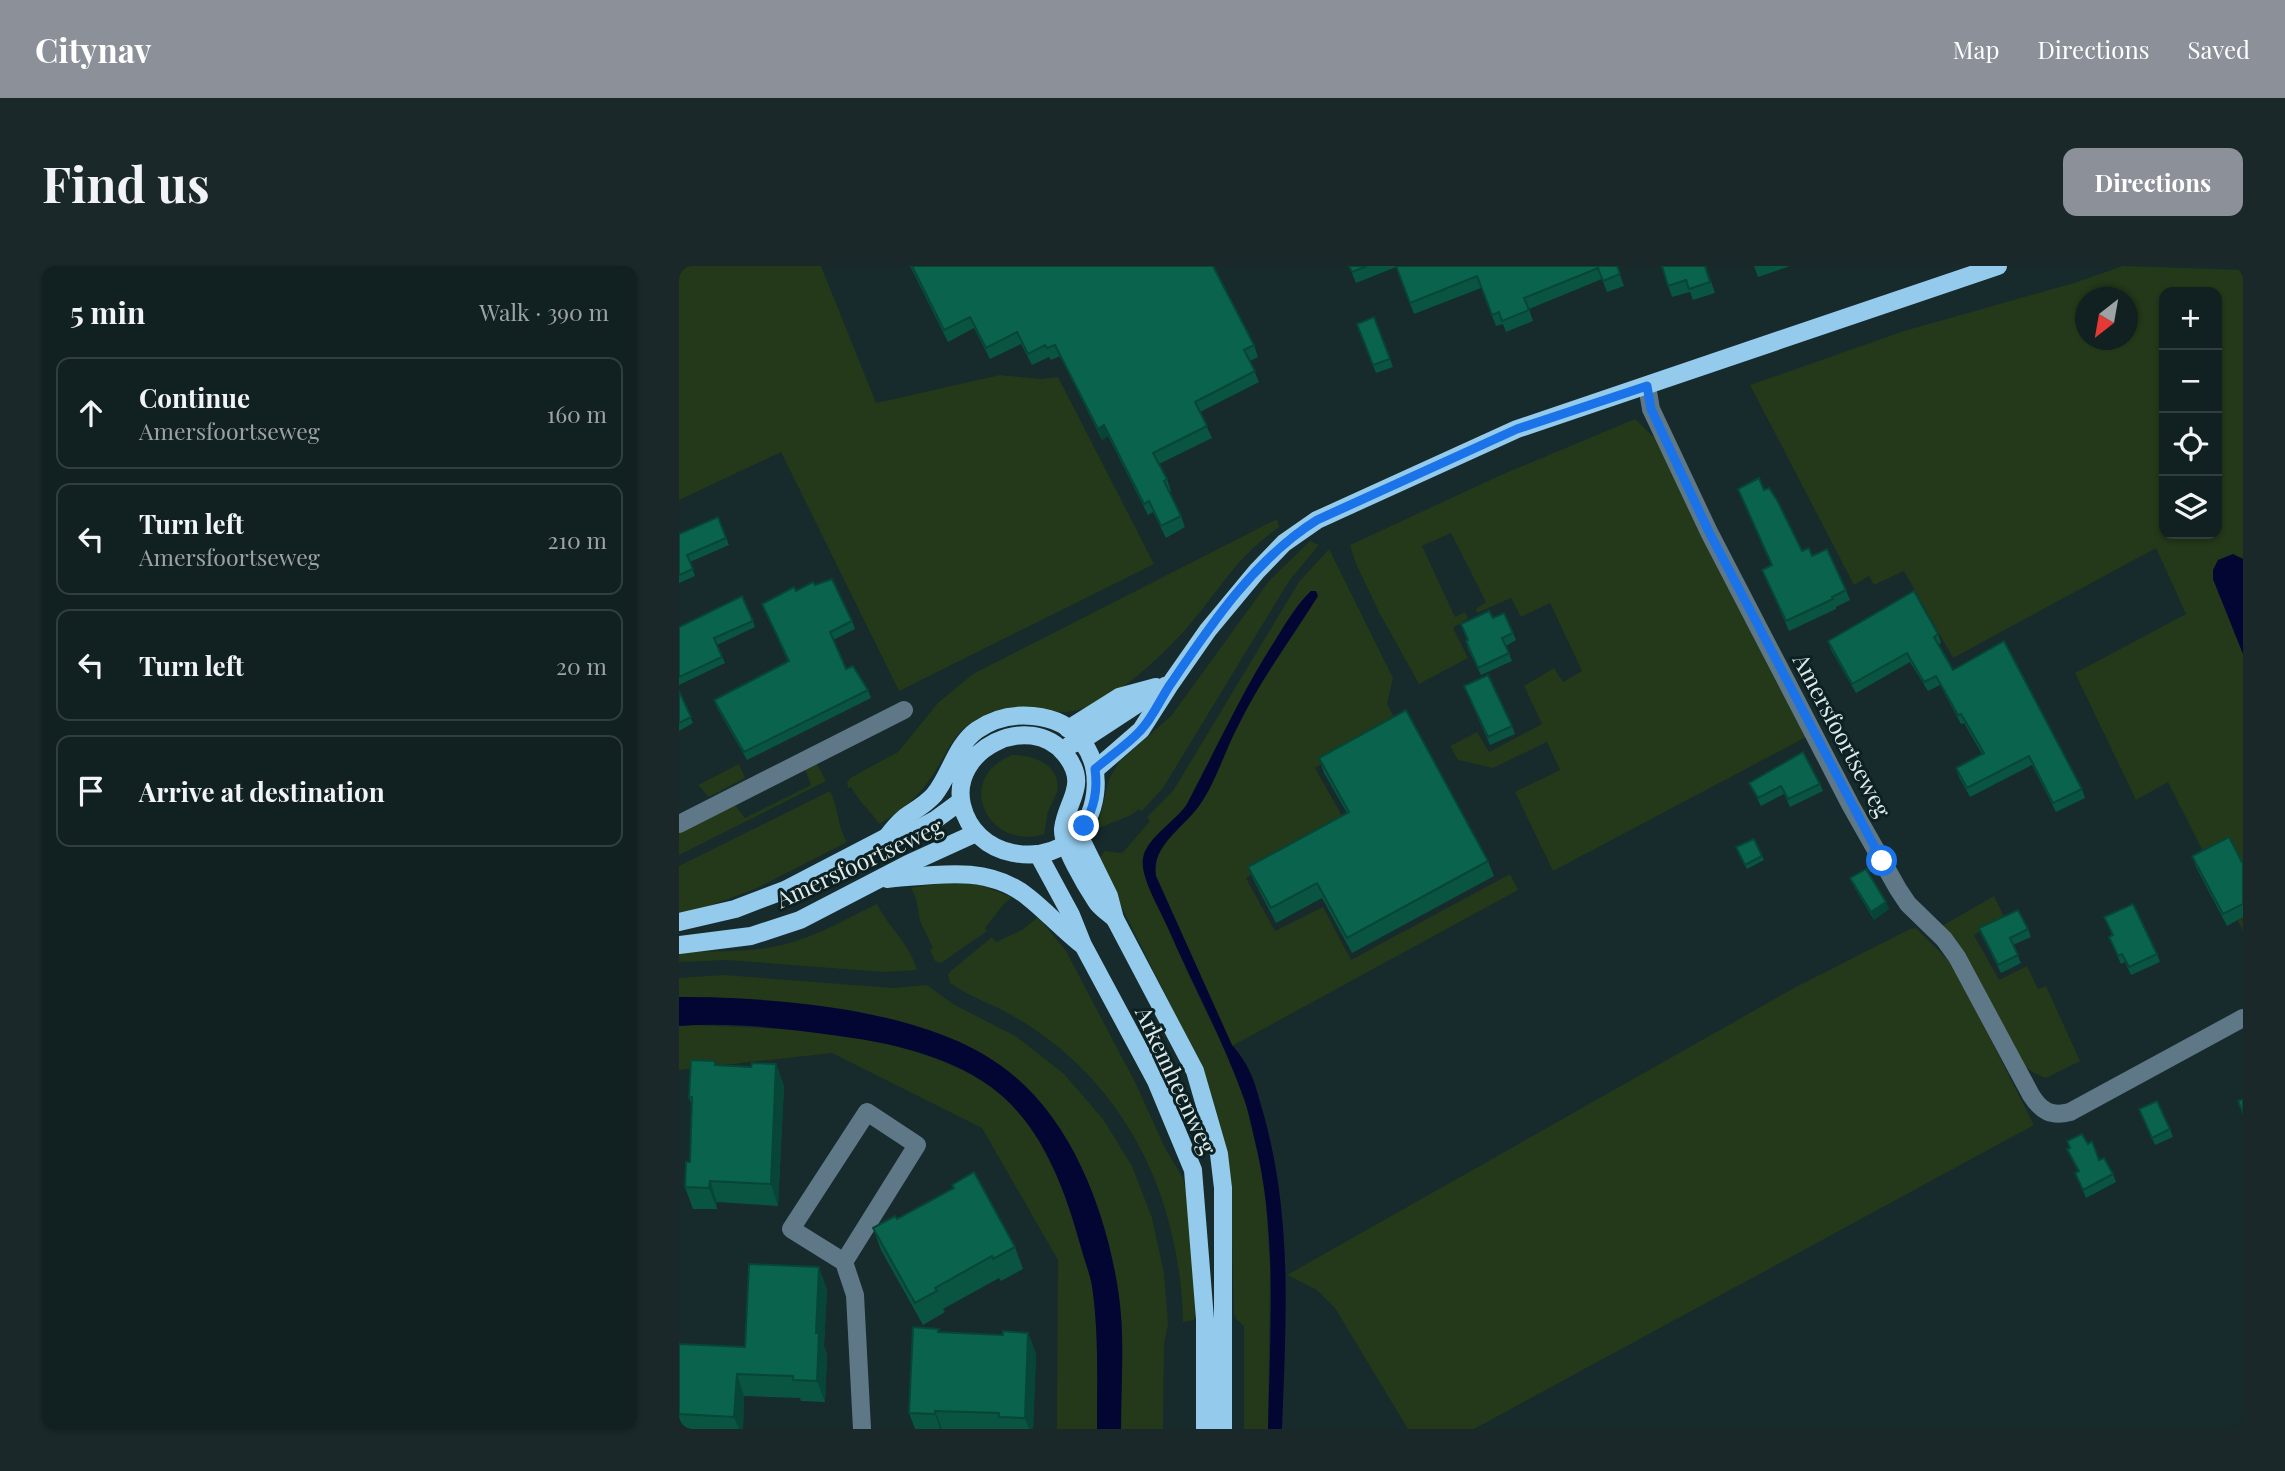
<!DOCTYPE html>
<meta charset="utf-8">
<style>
body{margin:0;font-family:"Playfair Display",serif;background:#1a282a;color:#f1f3f6}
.controls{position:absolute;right:21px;top:21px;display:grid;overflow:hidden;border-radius:14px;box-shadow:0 2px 5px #0004}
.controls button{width:63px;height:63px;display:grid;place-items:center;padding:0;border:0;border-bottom:2px solid #303e3f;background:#112021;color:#f1f3f6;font:35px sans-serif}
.compass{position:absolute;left:1396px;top:21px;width:63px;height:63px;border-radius:50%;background:#112021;box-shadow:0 2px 5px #0004;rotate:211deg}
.stop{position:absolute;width:21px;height:21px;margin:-16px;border:5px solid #1a73e8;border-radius:50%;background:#fff}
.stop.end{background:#1a73e8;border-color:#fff;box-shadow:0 2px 7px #0008}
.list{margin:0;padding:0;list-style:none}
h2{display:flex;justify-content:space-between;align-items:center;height:91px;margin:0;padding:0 28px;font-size:30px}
h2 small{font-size:23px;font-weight:400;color:#9ca3a5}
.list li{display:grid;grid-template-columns:46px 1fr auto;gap:21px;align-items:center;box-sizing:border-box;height:112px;margin:0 14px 14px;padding:0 14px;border:2px solid #303e3f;border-radius:14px}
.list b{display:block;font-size:26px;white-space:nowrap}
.list p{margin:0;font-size:23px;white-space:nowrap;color:#9ca3a5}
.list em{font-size:23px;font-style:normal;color:#9ca3a5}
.icon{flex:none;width:38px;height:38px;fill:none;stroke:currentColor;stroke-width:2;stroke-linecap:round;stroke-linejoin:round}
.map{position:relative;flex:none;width:1564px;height:1163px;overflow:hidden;border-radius:14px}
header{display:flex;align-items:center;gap:42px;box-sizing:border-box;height:98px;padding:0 35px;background:#8c9099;color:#fff}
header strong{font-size:33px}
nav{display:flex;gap:38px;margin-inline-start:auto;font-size:24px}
.intro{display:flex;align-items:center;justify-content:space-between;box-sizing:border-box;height:168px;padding:0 42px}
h1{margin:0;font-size:49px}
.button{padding:18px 32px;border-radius:14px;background:#8c9099;color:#fff;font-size:24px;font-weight:700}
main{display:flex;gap:42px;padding:0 42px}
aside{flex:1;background:#112021;border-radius:14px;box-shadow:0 2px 5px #0004}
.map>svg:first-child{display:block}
.green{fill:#233919;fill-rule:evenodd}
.water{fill:#030632}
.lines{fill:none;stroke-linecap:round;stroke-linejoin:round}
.minor{stroke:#5e7888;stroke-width:18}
.major{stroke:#94caeb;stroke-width:18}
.wall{fill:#095542}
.shaded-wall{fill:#074536}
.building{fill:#0a634d;stroke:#074536;stroke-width:2}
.route{stroke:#1a73e8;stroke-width:9}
.labels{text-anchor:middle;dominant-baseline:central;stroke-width:6;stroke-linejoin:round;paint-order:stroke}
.street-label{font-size:23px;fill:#dfeaeb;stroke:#0e2122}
</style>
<header>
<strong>Citynav</strong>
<nav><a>Map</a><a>Directions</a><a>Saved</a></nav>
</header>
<div class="intro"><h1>Find us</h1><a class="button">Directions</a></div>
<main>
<aside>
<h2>5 min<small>Walk · 390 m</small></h2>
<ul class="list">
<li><svg class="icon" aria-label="ahead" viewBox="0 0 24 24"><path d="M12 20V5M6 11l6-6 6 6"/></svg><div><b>Continue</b><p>Amersfoortseweg</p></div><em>160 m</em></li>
<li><svg class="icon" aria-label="left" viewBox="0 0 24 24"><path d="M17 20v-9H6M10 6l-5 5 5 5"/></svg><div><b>Turn left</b><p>Amersfoortseweg</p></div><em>210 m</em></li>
<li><svg class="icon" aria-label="left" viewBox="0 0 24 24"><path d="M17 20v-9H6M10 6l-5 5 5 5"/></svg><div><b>Turn left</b></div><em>20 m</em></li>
<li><svg class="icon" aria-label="arrive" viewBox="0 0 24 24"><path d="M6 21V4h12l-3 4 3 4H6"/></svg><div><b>Arrive at destination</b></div></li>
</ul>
</aside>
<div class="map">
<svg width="1564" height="1163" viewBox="0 0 1564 1163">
<rect width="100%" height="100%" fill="#172a2c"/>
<g class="green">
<path d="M 0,0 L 142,0 L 197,137 L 321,109 L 362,113 L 379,111 L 475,298 L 220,425 L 102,186 L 0,234 Z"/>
<path d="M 1444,0 L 1564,4 L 1564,293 L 1562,291 L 1534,313 L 1564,388 L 1564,665 L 1489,516 L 1457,534 L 1396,407 L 1507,348 L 1477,282 L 1274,392 L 1225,305 L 1195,319 L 1190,310 L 1175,319 L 1071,119 L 1225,65 L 1395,17 ZM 1485,26 L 1538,26 L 1538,268 L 1485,268 ZM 1406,32 L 1448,32 L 1448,74 L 1406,74 Z"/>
<path d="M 956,153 L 979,175 L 1129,470 L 874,605 L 836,526 L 881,504 L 868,476 L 814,502 L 779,494 L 771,480 L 798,466 L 810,486 L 863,458 L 845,420 L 875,402 L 884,416 L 903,405 L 871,337 L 842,351 L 832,332 L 798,347 L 797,343 L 807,336 L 772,267 L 743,280 L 776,351 L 786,346 L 789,352 L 774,362 L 789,392 L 740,418 L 700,346 L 677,298 L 671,279 L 822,209 Z"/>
<path d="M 598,253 L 600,261 C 561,289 549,311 521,346 C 502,370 481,391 458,410 C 439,425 412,444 387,446 C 377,447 366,443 356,442 C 336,439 317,443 300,452 C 270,469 269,489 251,513 C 238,533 220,546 200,558 C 192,545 179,535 172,521 L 169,522 L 168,517 L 171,512 L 219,486 L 259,437 L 294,408 Z"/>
<path d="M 631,275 L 640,279 L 610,315 L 484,522 L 463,545 L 460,543 L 452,549 L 418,563 L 430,513 L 440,496 L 493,449 L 590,315 Z"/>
<path d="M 650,283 L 714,412 L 708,438 L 718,456 L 636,502 L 667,557 L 567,612 L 596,665 L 644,641 L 672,694 L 831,608 L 839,624 L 553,780 L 477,610 C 472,580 504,562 520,540 C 537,516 546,484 560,458 C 582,413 612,373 639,330 L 632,325 C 618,338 607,357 597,373 C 563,426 537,483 508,538 L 502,548 L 465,586 L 464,603 L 511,712 L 549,790 L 566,834 L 580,893 L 587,933 L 591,1002 L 589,1163 L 565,1163 L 565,1060 L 557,1053 L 555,1048 L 552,936 L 514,784 L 422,600 L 420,592 L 426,585 L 442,587 L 445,585 L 471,555 L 468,551 L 494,525 L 620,316 Z"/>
<path d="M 333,489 C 353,488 383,499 378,526 C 376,533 371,539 369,546 C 367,553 367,561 365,568 C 310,586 273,513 333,489 Z"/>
<path d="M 60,498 L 66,512 L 30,531 L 19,519 Z"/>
<path d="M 138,498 L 147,515 L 0,589 L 0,567 L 56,539 L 66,552 L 132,519 L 126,504 Z"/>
<path d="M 151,525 C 159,539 158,560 168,576 L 76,623 L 0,651 L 0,600 Z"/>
<path d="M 267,616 L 301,619 L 333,631 L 324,639 L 306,662 L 308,665 L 262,697 L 256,695 L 251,684 L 254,682 L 241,655 L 237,632 L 232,622 Z"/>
<path d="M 1315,630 L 1325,651 L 1295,669 L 1320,714 L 1348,700 L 1359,723 L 1367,720 L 1401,795 L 1367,812 L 1355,807 L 1342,797 L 1261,661 Z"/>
<path d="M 198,638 C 210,662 231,678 238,704 L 205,706 L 48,694 L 0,696 L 0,686 C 34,685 69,687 103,679 C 137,671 167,653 198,638 Z"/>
<path d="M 359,651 L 387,685 L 457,818 L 486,882 L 504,912 L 510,939 L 517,1042 L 515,1054 L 504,1056 C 501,934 451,824 346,757 C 322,741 294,733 271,717 L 269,708 L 272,705 L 313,671 L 317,676 L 343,664 Z"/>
<path d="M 1237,662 L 1274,699 L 1355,859 L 795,1163 L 729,1163 L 656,1042 L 638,1024 L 608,1009 L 1115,722 L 1231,663 Z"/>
<path d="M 45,709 L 214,722 L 248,719 L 274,738 L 338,771 L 385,808 L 424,853 L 453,900 L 473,952 L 485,1007 L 489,1058 L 485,1078 L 484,1163 L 442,1163 L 443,1058 L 435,1003 L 429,975 L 392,882 L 251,766 L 215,754 L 165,743 L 37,731 L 0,731 L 0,712 Z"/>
<path d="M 15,759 C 78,762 143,762 205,777 C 241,786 281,799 312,821 C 364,858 387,925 403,984 C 406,996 411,1008 413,1020 C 420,1067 418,1116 418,1163 L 378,1163 L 379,994 L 303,862 L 153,787 L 0,804 L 0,760 Z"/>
</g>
<g class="water">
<path d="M 1554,288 L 1564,293 L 1564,388 L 1534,313 L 1534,304 L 1539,294 Z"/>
<path d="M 632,325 L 637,325 L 639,330 C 612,373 582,413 560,458 C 546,484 537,516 520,540 C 504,562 472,580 477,610 L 553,779 C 573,802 576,818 584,846 C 614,952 607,1054 603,1163 L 589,1163 C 591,1066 599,966 575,871 C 572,858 569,843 564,830 C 543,772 513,717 488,660 C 481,644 466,619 464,601 C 460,575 495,558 508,538 C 537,483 563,426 597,373 C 607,357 618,338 632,325 Z"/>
<path d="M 0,731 C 95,731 239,742 318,797 C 392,847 428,946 440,1030 C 446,1074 442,1119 442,1163 L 418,1163 C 418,1116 420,1067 413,1020 C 411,1008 406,996 403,985 C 387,926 364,859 312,821 C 267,788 207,776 153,769 C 103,762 50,756 0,760 Z"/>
</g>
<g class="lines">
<g class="minor">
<path d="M 968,120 L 972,143 L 1030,266 L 1172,540 L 1219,623 L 1229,638 L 1265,673 L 1278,691 L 1352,829 C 1362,845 1372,851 1391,846 L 1564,752"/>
<path d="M 0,558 L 225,444"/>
<path d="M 165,996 L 238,879 L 188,846 L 112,963 L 165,996 L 176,1029 L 183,1163"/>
</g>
<g class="major">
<path d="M 389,463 L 440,431 L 477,421"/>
<path d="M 391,479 L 402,475 L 486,420"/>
<path d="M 417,503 L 462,464 L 492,417 L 529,364 L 578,305 L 605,277 L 638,254 L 838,163 L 1319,0"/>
<path d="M 399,567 L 430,630 L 436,653 L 516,805 L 540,888 L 544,922 L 544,1163"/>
<path d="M 208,571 C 213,564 219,557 226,551 C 236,544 246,539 255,529 C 272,508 276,480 298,464 C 315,452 334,448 354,450 C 449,458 431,605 334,587 C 308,582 289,564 283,539 C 270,484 350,444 386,488 C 411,519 387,535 384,563 C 383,580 407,620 417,635 C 421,642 430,647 436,653"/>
<path d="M 359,588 L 392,649 L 404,679 L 477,815 L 514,904 L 526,1053 L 526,1163"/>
<path d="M 208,613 C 256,609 309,598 349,631 C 368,646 383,663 402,678"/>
<path d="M 0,656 L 56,643 L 106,624 L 208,571 L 231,567 L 256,554 L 282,535"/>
<path d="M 0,679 L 72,670 L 121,654 L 229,598 L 297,567"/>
</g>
</g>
<g class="wall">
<path d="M 231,0 L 534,0 L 575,79 L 579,91 L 571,95 L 580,116 L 521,146 L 533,172 L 480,198 L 488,213 L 492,225 L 490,226 L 502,250 L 506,261 L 487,272 L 474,246 L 469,249 L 429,170 L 423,174 L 381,90 L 372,94 L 370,91 L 353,99 L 342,78 L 311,93 L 295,62 L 269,76 Z"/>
<path d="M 670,0 L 938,0 L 945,20 L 928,26 L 923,13 L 850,43 L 854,55 L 827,66 L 824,58 L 817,60 L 802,22 L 735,48 L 717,1 L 677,17 Z"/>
<path d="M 1027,0 L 1036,27 L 1014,34 L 1011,26 L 993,31 L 989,20 Z"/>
<path d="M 1075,0 L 1111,0 L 1079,11 Z"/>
<path d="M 695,51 L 714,101 L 697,107 L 678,58 Z"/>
<path d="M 1059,223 L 1085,224 L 1123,285 L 1133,290 L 1167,324 L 1171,334 L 1157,341 L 1157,343 L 1110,365 L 1083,304 L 1092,299 Z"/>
<path d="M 39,251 L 50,279 L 11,296 L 16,310 L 0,317 L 0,268 Z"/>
<path d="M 136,319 L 173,355 L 176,363 L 154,374 L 167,403 L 189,424 L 192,432 L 68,494 L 38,442 L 35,434 L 109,396 L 83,338 L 117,325 Z"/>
<path d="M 814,352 L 834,367 L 837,374 L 827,380 L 833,395 L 802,409 L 789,383 L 787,375 L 788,374 L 782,358 Z"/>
<path d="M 74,355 L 76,361 L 38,379 L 46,397 L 0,419 L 0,361 Z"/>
<path d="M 1259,368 L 1262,377 L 1259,379 L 1274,404 L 1403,523 L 1406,532 L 1377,546 L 1353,499 L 1291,531 L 1280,511 L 1277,502 L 1303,488 L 1285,457 L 1282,458 L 1261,419 L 1249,425 L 1231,396 L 1177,427 L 1152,384 L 1149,375 Z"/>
<path d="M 785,420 L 833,460 L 836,468 L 811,479 Z"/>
<path d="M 0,425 L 14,457 L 0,465 Z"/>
<path d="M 640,492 L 809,595 L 815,610 L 673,687 L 643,632 L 597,657 L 575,615 L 569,601 L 668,547 L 645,507 Z"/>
<path d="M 1070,517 L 1141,518 L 1144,525 L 1111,541 L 1105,528 L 1082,540 Z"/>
<path d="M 1057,581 L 1083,590 L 1085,594 L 1068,603 Z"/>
<path d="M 1513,590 L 1564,598 L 1564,651 L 1548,660 L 1517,601 Z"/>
<path d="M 1171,612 L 1210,643 L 1195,654 L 1174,619 Z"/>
<path d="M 1425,651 L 1478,688 L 1481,696 L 1452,709 L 1446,696 L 1442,698 L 1430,671 L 1433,669 Z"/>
<path d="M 1300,662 L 1349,663 L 1352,671 L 1334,679 L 1342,697 L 1322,707 L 1303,670 Z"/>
<path d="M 38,799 L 105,819 L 99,940 L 38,936 L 38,943 L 14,943 L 6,921 L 11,896 L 13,840 L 10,832 Z"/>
<path d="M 1460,843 L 1491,863 L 1494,871 L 1476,879 Z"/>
<path d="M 1388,875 L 1409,878 L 1420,894 L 1434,908 L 1437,916 L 1407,932 L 1396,907 L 1399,906 L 1388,883 L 1391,882 Z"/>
<path d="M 273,919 L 336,981 L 344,1003 L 322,1015 L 320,1012 L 264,1043 L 266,1046 L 244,1059 L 202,984 L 194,962 L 218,953 L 274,922 Z"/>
<path d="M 148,1023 L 145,1080 L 148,1088 L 146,1136 L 122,1135 L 121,1132 L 65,1130 L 64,1163 L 0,1163 L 0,1078 L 66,1081 Z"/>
<path d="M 261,1066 L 324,1069 L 349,1067 L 357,1088 L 354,1163 L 236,1163 L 230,1147 Z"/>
</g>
<g class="shaded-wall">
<path d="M 425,159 L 429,170 L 423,174 L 419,163 Z"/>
<path d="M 1207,636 L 1210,643 L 1195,654 L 1192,646 Z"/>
<path d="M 97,798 L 105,819 L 99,940 L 92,918 Z"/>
<path d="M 31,915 L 38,936 L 38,943 L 30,922 Z"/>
<path d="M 140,1001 L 148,1023 L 145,1080 L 148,1088 L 146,1136 L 138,1115 L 137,1067 Z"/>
<path d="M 349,1067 L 357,1088 L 354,1163 L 350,1163 L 346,1152 Z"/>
<path d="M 58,1108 L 65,1130 L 64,1163 L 60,1163 L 55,1151 Z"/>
<path d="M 256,1145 L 263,1163 L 261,1163 L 256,1148 Z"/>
</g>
<g class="building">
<path d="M 233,0 L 534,0 L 575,79 L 565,84 L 576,105 L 516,136 L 528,160 L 474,187 L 488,213 L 485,215 L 502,250 L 482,260 L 470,235 L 465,238 L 425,159 L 419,163 L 376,79 L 368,82 L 366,79 L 349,88 L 338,66 L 307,82 L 291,51 L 265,64 Z"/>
<path d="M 670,0 L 688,0 L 673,6 Z"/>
<path d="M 717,0 L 938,0 L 941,8 L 924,15 L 919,2 L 845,32 L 850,44 L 823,55 L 820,46 L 813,49 L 798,10 L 731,37 Z"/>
<path d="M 983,0 L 1026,0 L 1031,16 L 1010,23 L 1007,14 L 989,20 Z"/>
<path d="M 695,51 L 711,93 L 694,99 L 678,58 Z"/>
<path d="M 1080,212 L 1085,224 L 1090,222 L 1098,234 L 1123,285 L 1130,282 L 1133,290 L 1148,283 L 1167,324 L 1153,331 L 1154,333 L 1107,355 L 1083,304 L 1093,299 L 1059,223 Z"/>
<path d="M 39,251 L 47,272 L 8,289 L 14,303 L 0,309 L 0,268 Z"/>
<path d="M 153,313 L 173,355 L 151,366 L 167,403 L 174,400 L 189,424 L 65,486 L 35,434 L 110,395 L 83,338 L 115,321 L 117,325 L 134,316 L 136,319 Z"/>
<path d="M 1235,325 L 1259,368 L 1255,371 L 1274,404 L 1325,375 L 1403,523 L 1374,537 L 1350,490 L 1288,522 L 1277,502 L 1305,487 L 1282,448 L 1279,449 L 1257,410 L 1245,416 L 1228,387 L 1173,418 L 1149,375 Z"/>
<path d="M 63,330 L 74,355 L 35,372 L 43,391 L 0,411 L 0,361 Z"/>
<path d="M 810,345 L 814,352 L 825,347 L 834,367 L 823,372 L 830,387 L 799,402 L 787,375 L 789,374 L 782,358 Z"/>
<path d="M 809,409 L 833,460 L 809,471 L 785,420 Z"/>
<path d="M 0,425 L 12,451 L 0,457 Z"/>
<path d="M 727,444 L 809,595 L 668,672 L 638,617 L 592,642 L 569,601 L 670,546 L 640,492 Z"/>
<path d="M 1124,486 L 1141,518 L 1109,533 L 1102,520 L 1079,532 L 1070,517 Z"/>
<path d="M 1550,571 L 1564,598 L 1564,638 L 1544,648 L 1513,590 Z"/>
<path d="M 1075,573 L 1083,590 L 1066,599 L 1057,581 Z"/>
<path d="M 1187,603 L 1207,636 L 1192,646 L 1171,612 Z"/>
<path d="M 1454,638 L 1478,688 L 1450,701 L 1443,688 L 1439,690 L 1430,671 L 1434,669 L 1425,651 Z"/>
<path d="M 1339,644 L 1349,663 L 1331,672 L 1339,689 L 1319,699 L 1300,662 Z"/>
<path d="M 12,794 L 36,795 L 36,799 L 72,801 L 73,797 L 97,798 L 92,918 L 31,915 L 30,922 L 6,921 L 7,896 L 11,896 L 13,831 L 10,832 Z"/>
<path d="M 1564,833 L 1564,847 L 1559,835 Z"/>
<path d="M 1478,835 L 1491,863 L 1473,872 L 1460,843 Z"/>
<path d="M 1403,868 L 1409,878 L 1413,875 L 1420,894 L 1425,892 L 1434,908 L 1404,924 L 1396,907 L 1400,905 L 1388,883 L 1391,882 L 1388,875 Z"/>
<path d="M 295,906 L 336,981 L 314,993 L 313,990 L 256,1022 L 258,1025 L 236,1037 L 194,962 L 216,950 L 218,953 L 275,922 L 273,919 Z"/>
<path d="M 70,998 L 140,1001 L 137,1067 L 140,1067 L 138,1115 L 114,1114 L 114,1110 L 58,1108 L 55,1151 L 0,1148 L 0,1078 L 66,1081 Z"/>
<path d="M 234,1061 L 260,1063 L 259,1066 L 324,1069 L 324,1065 L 349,1067 L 346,1152 L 320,1151 L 320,1147 L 256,1145 L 256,1148 L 230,1147 Z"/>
</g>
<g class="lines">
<path class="route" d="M 405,560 C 415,541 419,525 416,503 C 431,490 448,479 461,465 C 474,452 482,431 493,416 C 533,357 577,292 638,254 L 838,163 L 968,120 L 972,143 L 1030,266 L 1203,595"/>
</g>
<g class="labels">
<g class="street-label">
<text transform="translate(1164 469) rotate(62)">Amersfoortseweg</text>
<text transform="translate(180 596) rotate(-25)">Amersfoortseweg</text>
<text transform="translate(498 814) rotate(65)">Arkemheenweg</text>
</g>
</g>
</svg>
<div class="controls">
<button>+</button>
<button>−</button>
<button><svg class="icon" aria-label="locate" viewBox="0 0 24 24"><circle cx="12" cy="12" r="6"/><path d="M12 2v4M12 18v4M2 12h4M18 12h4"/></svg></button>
<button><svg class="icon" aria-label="layers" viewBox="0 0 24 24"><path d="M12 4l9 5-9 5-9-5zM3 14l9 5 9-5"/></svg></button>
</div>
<svg class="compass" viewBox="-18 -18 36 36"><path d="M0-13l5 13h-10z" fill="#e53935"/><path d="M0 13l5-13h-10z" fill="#9ca3a5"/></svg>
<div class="stop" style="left:1203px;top:595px"></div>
<div class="stop end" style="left:405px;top:560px"></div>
</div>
</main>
